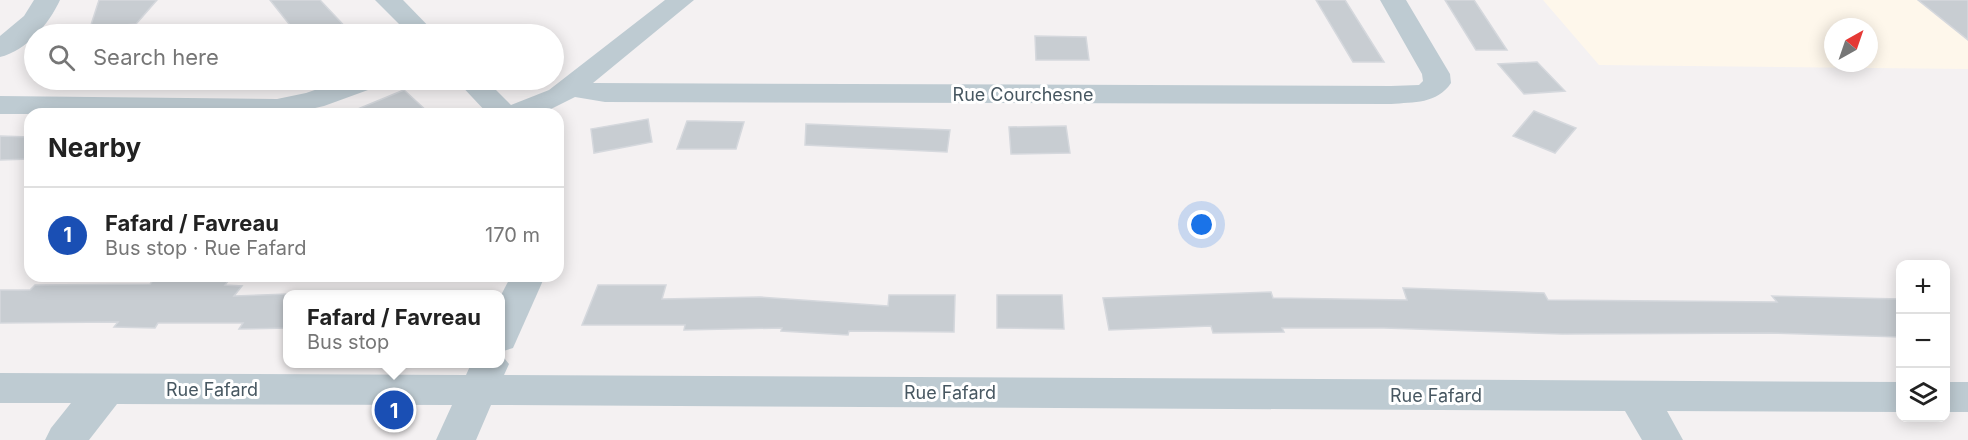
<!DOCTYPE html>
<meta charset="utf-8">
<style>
body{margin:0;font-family:Inter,sans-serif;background:#f2f2f2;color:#222}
.controls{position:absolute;right:18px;bottom:18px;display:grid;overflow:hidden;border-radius:12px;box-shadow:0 3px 15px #0003}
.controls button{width:54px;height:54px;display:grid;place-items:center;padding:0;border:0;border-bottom:2px solid #e0e0e0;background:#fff;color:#222;font:30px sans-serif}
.compass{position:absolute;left:1824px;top:18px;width:54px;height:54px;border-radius:50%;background:#fff;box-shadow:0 3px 15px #0003;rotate:40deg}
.you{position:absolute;left:1202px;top:225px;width:21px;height:21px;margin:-15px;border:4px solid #fff;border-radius:50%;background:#1a73e8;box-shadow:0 0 0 9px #1a73e833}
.badge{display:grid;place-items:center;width:39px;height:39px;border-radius:50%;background:#7c3aed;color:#fff;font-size:20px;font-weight:700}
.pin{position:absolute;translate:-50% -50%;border:3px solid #fff;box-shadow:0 2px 6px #0006}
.popup{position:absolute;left:283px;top:290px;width:222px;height:78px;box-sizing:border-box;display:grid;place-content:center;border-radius:12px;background:#fff;filter:drop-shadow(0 2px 4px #0005);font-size:20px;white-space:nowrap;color:#767676}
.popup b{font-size:22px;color:#222}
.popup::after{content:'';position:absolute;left:50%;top:100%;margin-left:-12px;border:12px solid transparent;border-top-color:#fff}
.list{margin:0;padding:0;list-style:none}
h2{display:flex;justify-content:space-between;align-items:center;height:78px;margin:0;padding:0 24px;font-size:26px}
h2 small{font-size:20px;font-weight:400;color:#767676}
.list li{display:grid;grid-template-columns:39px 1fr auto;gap:18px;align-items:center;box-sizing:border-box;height:96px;padding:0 24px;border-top:2px solid #e0e0e0}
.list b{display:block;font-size:22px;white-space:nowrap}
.list p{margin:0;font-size:20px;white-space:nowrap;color:#767676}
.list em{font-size:20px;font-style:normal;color:#767676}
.icon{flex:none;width:33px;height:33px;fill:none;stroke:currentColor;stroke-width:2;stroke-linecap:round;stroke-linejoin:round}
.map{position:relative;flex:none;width:1968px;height:440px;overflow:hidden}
.search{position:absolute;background:#fff;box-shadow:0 3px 15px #0003;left:24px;top:24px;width:540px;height:66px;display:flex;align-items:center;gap:15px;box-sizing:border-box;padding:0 21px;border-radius:33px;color:#767676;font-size:22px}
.panel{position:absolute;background:#fff;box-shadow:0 3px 15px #0003;left:24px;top:108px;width:540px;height:174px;border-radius:18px}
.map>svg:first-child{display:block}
.commercial{fill:#fef7eb;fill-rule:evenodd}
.building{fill:#c8cdd2;stroke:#d5d8dd;stroke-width:1.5}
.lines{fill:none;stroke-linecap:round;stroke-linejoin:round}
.minor{fill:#becbd2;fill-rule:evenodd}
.labels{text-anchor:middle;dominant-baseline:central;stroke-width:6;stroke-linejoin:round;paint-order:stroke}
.street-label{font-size:18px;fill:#475761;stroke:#fff}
</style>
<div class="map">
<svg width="1968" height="440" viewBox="0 0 1968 440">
<rect width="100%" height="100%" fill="#f4f1f2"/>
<path class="commercial" d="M 1543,0 L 1968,0 L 1968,69 L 1599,65 ZM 1833,27 L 1869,27 L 1869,63 L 1833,63 Z"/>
<g class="building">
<path d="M 99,0 L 157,0 L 136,24 L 90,28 Z"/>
<path d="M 270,0 L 320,0 L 352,34 L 297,34 Z"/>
<path d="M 1316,0 L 1345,0 L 1384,62 L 1353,62 Z"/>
<path d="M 1445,0 L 1474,0 L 1507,50 L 1476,50 Z"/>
<path d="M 1918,0 L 1968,0 L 1968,40 Z"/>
<path d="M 1035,36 L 1086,37 L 1089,60 L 1036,60 Z"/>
<path d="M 1537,62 L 1565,91 L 1524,94 L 1498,64 Z"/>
<path d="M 404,90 L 430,114 L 348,114 L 348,113 Z"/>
<path d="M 1534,111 L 1576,128 L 1555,153 L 1513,136 Z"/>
<path d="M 648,119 L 652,142 L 594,153 L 591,129 Z"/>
<path d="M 687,121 L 695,121 L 744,122 L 736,149 L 677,149 Z"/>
<path d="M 806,124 L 950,130 L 947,152 L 805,145 Z"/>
<path d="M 1066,126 L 1070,153 L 1011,154 L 1009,127 Z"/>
<path d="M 0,136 L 30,137 L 30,159 L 0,160 Z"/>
<path d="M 157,276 L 232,276 L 225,285 L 242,286 L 234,296 L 288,294 L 288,328 L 239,329 L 243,323 L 158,323 L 155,328 L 114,327 L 118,322 L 0,323 L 0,290 L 30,290 L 35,285 L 150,284 Z"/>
<path d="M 598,285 L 666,285 L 662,299 L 760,297 L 888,306 L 889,295 L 955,295 L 954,332 L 849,331 L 848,335 L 781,331 L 782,328 L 684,330 L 685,325 L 582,325 Z"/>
<path d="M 1403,288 L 1544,293 L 1548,300 L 1777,302 L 1772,296 L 1900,299 L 1900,337 L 1771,333 L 1562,334 L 1384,328 L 1282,328 L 1284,332 L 1213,333 L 1211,326 L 1109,330 L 1103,298 L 1271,292 L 1273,298 L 1407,300 Z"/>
<path d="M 997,295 L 1062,295 L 1064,329 L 997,328 Z"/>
</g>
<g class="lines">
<g class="minor">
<path d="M 34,0 L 60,0 C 49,24 26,51 0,57 L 0,36 L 24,16 Z"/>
<path d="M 375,0 L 403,0 L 436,34 L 409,34 Z"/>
<path d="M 665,0 L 694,0 L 593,83 L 1391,86 L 1419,85 L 1423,81 L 1422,74 L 1380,0 L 1406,0 L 1450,74 L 1451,83 C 1437,104 1414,102 1391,104 L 605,102 L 575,97 L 541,114 L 488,114 L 456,80 L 486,80 L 511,105 L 549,90 Z"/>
<path d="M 344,80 L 383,80 L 379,86 L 324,106 L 289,114 L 0,114 L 0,96 L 277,99 L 306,93 Z"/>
<path d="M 511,276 L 545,276 L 513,348 L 500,352 L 500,297 Z"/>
<path d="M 500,353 L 509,364 L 504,375 L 1900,382 L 1900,412 L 1667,411 L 1683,440 L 1642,440 L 1625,411 L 491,405 L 476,440 L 436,440 L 452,405 L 117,404 L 89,440 L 45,440 L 51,428 L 71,403 L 0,403 L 0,373 L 466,375 L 471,364 L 500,364 Z"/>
<rect x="1946" y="382" width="22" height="30"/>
</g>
</g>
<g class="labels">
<g class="street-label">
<text x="1023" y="94">Rue Courchesne</text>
<text x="212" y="389">Rue Fafard</text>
<text x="950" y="392">Rue Fafard</text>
<text x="1436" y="395">Rue Fafard</text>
</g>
</g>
</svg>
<div class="controls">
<button>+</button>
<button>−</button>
<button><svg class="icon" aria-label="layers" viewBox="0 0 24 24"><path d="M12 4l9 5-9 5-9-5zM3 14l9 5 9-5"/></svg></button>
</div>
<svg class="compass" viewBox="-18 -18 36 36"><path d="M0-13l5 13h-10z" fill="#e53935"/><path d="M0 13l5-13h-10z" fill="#767676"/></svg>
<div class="you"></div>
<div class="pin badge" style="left:394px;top:410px;background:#1a4fb4">1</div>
<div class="popup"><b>Fafard / Favreau</b>Bus stop</div>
<div class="search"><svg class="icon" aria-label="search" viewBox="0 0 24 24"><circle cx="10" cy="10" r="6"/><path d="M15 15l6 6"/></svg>Search here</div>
<section class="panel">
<h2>Nearby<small></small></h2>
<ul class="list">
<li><span class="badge" style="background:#1a4fb4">1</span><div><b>Fafard / Favreau</b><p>Bus stop · Rue Fafard</p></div><em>170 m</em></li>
</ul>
</section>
</div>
